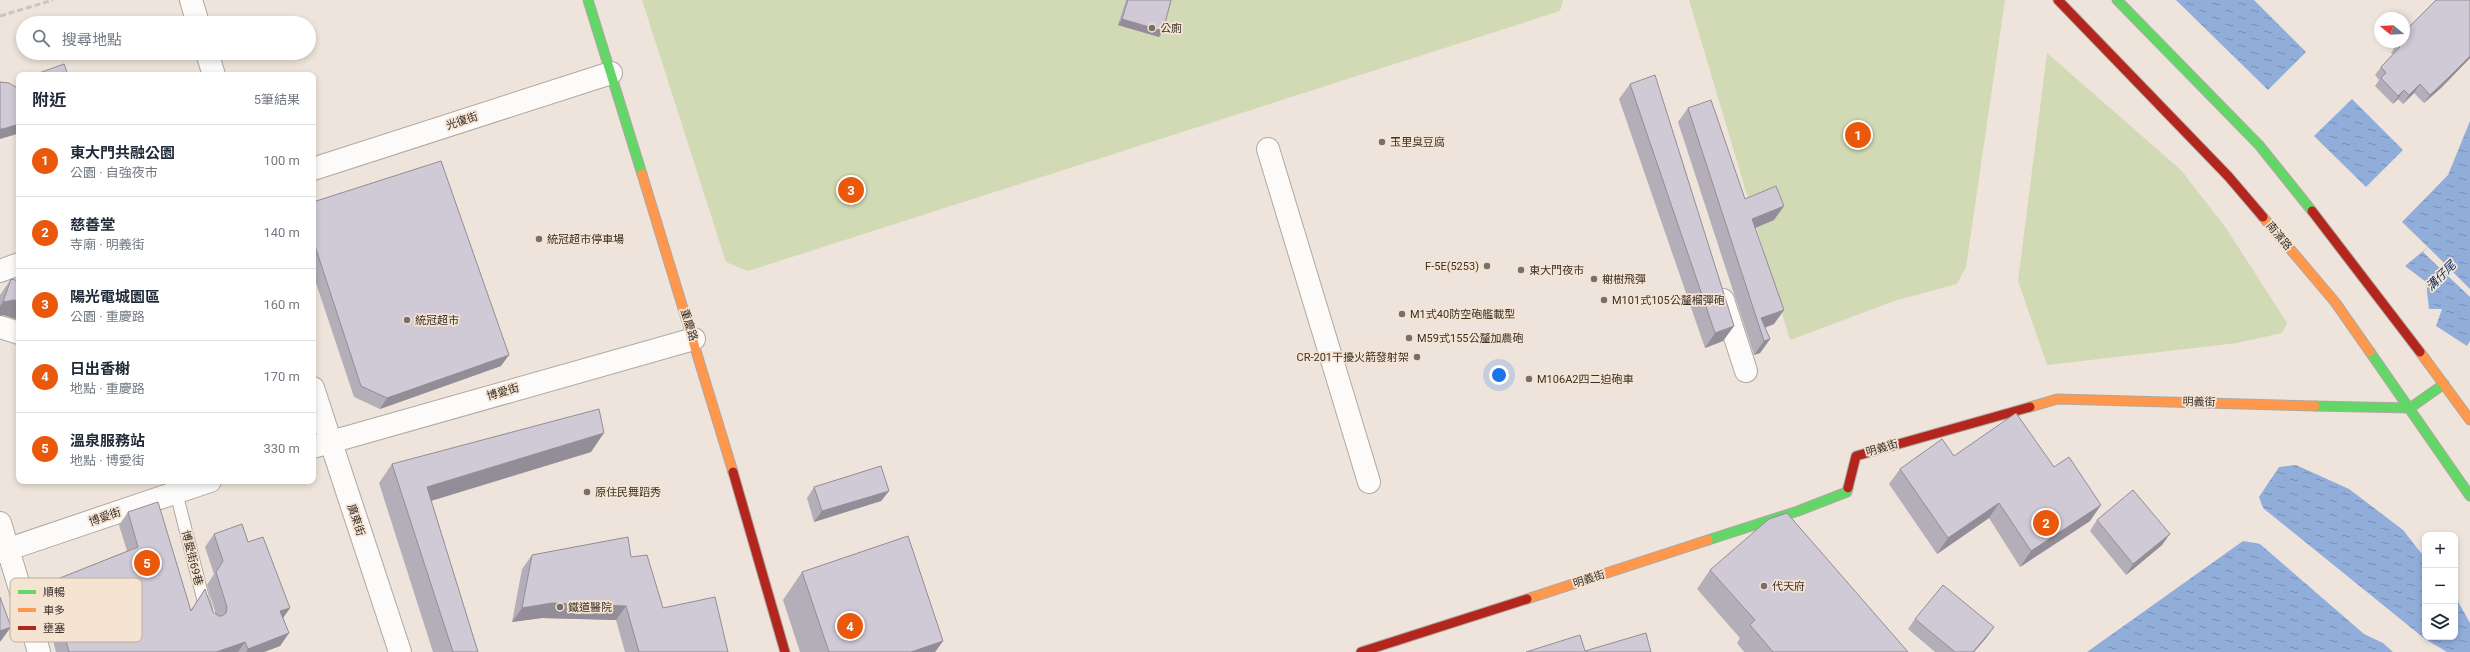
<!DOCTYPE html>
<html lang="zh-TW">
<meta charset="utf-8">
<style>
body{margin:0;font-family:Roboto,"Noto Sans TC",sans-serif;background:#f2f2f3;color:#1f2937}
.controls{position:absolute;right:12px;bottom:12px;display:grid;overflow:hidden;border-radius:8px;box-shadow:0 2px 6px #0003}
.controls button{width:36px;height:36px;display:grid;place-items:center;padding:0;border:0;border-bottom:1px solid #e0e1e3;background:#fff;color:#1f2937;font:20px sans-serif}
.compass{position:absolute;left:2374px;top:12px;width:36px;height:36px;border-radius:50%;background:#fff;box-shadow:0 2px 6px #0003;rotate:288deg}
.you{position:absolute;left:1499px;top:375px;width:14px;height:14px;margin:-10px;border:3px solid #fff;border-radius:50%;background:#1a73e8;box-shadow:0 0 0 6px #1a73e833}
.badge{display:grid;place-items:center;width:26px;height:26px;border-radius:50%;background:#ea580c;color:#fff;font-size:13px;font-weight:700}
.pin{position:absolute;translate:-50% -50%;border:2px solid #fff;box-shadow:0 1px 4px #0006}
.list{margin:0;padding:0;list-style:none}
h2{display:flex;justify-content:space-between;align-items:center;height:52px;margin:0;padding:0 16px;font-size:17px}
h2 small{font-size:13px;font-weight:400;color:#747a83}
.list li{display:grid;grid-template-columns:26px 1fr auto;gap:12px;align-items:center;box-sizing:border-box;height:72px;padding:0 16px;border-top:1px solid #e0e1e3}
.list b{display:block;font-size:15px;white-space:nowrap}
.list p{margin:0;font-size:13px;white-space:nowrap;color:#747a83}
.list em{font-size:13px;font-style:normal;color:#747a83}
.icon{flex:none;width:22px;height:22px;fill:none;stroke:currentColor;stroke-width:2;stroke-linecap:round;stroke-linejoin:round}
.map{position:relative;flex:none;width:2470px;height:652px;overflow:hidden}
.search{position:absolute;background:#fff;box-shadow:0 2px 6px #0003;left:16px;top:16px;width:300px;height:44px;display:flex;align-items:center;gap:10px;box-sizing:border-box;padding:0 14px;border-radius:22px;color:#747a83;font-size:15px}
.panel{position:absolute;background:#fff;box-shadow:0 2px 6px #0003;left:16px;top:72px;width:300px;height:412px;border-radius:8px}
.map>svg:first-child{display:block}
.park{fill:#d1dab4}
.water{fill:url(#water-ripples)}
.pier{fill:#eee4db}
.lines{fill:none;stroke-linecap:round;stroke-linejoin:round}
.lane-casing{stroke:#afa8a1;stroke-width:14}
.street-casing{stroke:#afa8a1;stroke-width:24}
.fast-casing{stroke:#afa8a1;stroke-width:11}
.slow-casing{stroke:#afa8a1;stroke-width:11}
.jam-casing{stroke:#afa8a1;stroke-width:11}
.lane{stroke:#fcfbfa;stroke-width:12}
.street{stroke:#fcfbfa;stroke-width:22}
.fast{stroke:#63d668;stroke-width:9}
.slow{stroke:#ff974d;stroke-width:9}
.jam{stroke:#b3261e;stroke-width:9}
.rail{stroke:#c8c5c2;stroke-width:3;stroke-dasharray:6 3;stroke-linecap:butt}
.wall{fill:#b3aeb8}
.shaded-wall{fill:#928d96}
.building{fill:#d0cad6;stroke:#928d96}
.poi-dot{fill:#786f68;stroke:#f6e4d3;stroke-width:1.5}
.labels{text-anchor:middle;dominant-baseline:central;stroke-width:3.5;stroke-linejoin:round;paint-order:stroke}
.poi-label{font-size:11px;fill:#38302a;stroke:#f6e4d3;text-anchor:start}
.street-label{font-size:11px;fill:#38302a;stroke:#f6e4d3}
.water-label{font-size:12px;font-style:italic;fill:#07336e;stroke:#f6e4d3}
.key{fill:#f6e4d3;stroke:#bdaea0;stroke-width:1}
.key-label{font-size:11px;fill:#38302a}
</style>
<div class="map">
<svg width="2470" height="652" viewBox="0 0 2470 652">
<defs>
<pattern id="water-ripples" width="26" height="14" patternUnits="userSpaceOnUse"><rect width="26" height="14" fill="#91adda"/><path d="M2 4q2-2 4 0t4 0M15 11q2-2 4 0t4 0" fill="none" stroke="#778db1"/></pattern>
</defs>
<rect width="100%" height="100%" fill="#eee4db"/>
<g class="park">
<path d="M 642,0 L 1563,0 L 1560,11 L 748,271 L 726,262 Z"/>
<path d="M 1689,0 L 2005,0 L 1966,267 L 1957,284 L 1894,301 L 1790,340 Z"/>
<path d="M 2047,53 L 2181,170 L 2226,228 L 2287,323 L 2282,333 L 2237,343 L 2047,365 L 2018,281 Z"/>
</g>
<g class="water">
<path d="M 2176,0 L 2254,0 L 2306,52 L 2268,90 Z"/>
<path d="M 2352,99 L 2403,150 L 2366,187 L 2314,136 Z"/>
<path d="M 2470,121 L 2470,341 L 2467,346 L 2436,326 L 2442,309 L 2429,309 L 2426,282 L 2405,266 L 2428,247 L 2402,222 L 2448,175 Z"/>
<path d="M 2296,465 L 2349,489 L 2403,530 L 2425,558 L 2425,637 L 2455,637 L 2455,596 L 2470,623 L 2470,652 L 2447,652 L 2425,639 L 2263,508 L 2259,497 L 2279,467 Z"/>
<path d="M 2243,541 L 2260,544 L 2364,634 L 2383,643 L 2393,652 L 2087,652 Z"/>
</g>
<path class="pier" d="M 2428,247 L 2470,289 L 2470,297 L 2423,252 Z"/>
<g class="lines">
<g class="lane-casing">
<path id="lane" d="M 176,492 L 206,610"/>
</g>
<g class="street-casing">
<g id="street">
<path d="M 191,0 L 198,23"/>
<path d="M 207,53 L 214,75"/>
<path d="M 1268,149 L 1369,482"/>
<path d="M 313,169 L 611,73"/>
<path d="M 0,271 L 19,264"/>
<path d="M 1723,300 L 1746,371"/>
<path d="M 0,327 L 19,333"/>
<path d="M 313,388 L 400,652"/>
<path d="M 313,447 L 694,339"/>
<path d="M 0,523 L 39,652"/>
<path d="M 0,552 L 210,481"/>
</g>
</g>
<g class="fast-casing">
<g id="fast">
<path d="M 588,0 L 642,174"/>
<path d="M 2117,0 L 2259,145 L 2312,211"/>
<path d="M 2370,352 L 2470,496"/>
<path d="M 2315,406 L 2410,408 L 2444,384"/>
<path d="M 1708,540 L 1798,511 L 1847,492 L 1848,488"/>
</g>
</g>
<g class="slow-casing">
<g id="slow">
<path d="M 642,174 L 733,472"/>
<path d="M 2263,217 L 2335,302 L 2370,352"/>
<path d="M 2420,352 L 2470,420"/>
<path d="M 2030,407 L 2057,399 L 2315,406"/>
<path d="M 1527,599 L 1708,540"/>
</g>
</g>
<g class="jam-casing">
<g id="jam">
<path d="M 2058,0 L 2228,176 L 2263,217"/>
<path d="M 2312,211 L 2420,352"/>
<path d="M 733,472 L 785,652"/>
<path d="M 1848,488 L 1856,456 L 2030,407"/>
<path d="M 1361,652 L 1527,599"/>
</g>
</g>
<use href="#lane" class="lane"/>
<use href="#street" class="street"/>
<use href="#fast" class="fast"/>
<use href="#slow" class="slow"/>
<use href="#jam" class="jam"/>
<path class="rail" d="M 0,16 L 53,0"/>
</g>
<g class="wall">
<path d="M 1126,0 L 1171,0 L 1163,31 L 1159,37 L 1118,25 Z"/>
<path d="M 2470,0 L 2470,58 L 2442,87 L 2424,103 L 2414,93 L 2403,104 L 2398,99 L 2393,104 L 2375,86 L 2379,80 L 2375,75 L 2381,67 L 2393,54 L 2391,53 L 2397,44 L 2404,42 L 2404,33 L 2405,31 Z"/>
<path d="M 1630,84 L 1734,326 L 1723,341 L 1705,348 L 1619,99 Z"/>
<path d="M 19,89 L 19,139 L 17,134 Z"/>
<path d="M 1688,108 L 1745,199 L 1774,220 L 1755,228 L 1774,324 L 1765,328 L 1770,339 L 1760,353 L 1754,355 L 1678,122 Z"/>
<path d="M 313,202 L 501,366 L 380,409 L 354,397 L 313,274 Z"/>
<path d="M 11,279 L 3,315 L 0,316 L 0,295 Z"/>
<path d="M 591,452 L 431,501 L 478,652 L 433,652 L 379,483 L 392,464 Z"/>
<path d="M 1954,456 L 2090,521 L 2020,567 L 1989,518 L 1937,554 L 1889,484 L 1900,469 Z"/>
<path d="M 814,487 L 889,491 L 881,501 L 814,522 L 807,498 Z"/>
<path d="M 128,512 L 191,610 L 205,589 L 213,612 L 216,615 L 207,585 L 214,574 L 205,547 L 214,534 L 248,542 L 290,608 L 283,617 L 289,633 L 280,646 L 264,652 L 56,652 L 41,595 L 50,582 L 127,551 L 119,525 Z"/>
<path d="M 2097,520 L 2162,545 L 2126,575 L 2090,531 Z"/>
<path d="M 532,555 L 631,557 L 663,608 L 728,652 L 625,652 L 616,620 L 542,618 L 512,622 L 522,569 Z"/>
<path d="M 1710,570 L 1908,652 L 1744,652 L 1737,643 L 1740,638 L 1697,589 Z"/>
<path d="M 802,572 L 943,641 L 935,652 L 800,652 L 783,600 Z"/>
<path d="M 1915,619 L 1994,627 L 1986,638 L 1974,652 L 1935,652 L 1908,629 Z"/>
</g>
<g class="shaded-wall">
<path d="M 1122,19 L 1163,31 L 1159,37 L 1118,25 Z"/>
<path d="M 2470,56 L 2470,58 L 2442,87 L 2424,103 L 2430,95 Z"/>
<path d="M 2420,84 L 2414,93 L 2403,104 L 2409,95 Z"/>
<path d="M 2404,90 L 2398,99 L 2393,104 L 2398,96 Z"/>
<path d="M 19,124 L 19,131 L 17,134 L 0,139 L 0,129 Z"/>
<path d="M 1784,206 L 1774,220 L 1743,233 L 1752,219 Z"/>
<path d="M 14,300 L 19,301 L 19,320 L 3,315 L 0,316 L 0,306 L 3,302 Z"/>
<path d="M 1784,310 L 1774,324 L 1760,329 L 1761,318 Z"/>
<path d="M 1734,326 L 1723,341 L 1705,348 L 1715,333 Z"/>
<path d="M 1770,339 L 1760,353 L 1754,355 L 1764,341 Z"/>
<path d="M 509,355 L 501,366 L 380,409 L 387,398 Z"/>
<path d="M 604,433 L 591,452 L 414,506 L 427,487 Z"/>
<path d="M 889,491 L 881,501 L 814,522 L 822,511 Z"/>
<path d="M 1999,503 L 1989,518 L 1937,554 L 1948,538 Z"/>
<path d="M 2101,505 L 2090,521 L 2020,567 L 2031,551 Z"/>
<path d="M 2170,534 L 2162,545 L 2126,575 L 2133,564 Z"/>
<path d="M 552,603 L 626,606 L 616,620 L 542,618 L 512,622 L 522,608 Z"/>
<path d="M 290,608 L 281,621 L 280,611 Z"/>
<path d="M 11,627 L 0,642 L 0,631 Z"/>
<path d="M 1994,627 L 1986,638 L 1974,652 L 1973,652 Z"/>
<path d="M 289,633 L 280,646 L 264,652 L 246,652 L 248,649 Z"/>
<path d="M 943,641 L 935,652 L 911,652 Z"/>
<path d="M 245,642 L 238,652 L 216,652 Z"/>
</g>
<g class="building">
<path d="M 1128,0 L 1171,0 L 1163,31 L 1122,19 Z"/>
<path d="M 2436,0 L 2470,0 L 2470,56 L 2448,78 L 2430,95 L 2420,84 L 2409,95 L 2404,90 L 2398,96 L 2381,78 L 2386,73 L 2381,67 L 2400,47 L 2397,44 L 2399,42 L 2404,42 L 2404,38 L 2408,34 L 2405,31 Z"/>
<path d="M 64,64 L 68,75 L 40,75 L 39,73 Z"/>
<path d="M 1655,75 L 1734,326 L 1715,333 L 1630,84 Z"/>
<path d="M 0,82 L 9,83 L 19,89 L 19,124 L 3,129 L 0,129 Z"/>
<path d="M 1711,100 L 1745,199 L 1776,186 L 1784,206 L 1752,219 L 1784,310 L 1761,318 L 1770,339 L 1764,341 L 1688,108 Z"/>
<path d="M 441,161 L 509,355 L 387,398 L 361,386 L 313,240 L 313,202 Z"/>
<path d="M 11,279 L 19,281 L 19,301 L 14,300 L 3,302 Z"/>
<path d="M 599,409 L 604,433 L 427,487 L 478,652 L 453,652 L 392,464 Z"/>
<path d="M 2016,413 L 2054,467 L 2069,457 L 2101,505 L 2031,551 L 1999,503 L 1948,538 L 1900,469 L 1942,439 L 1954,456 Z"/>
<path d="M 881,466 L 889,491 L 822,511 L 814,487 Z"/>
<path d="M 2133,490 L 2170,534 L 2133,564 L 2097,520 Z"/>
<path d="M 158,502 L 191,611 L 205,589 L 213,612 L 219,616 L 222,616 L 226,613 L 227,607 L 216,572 L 223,561 L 214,534 L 242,524 L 248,542 L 263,537 L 290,608 L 280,611 L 289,633 L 248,649 L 245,642 L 216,652 L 69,652 L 50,582 L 138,547 L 128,512 Z"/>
<path d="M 1787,513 L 1908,652 L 1773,652 L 1750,625 L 1755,620 L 1710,570 L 1769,519 Z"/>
<path d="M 908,536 L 943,641 L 911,652 L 829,652 L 802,572 Z"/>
<path d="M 628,537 L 631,557 L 647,555 L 663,608 L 715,597 L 728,652 L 639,652 L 626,606 L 552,603 L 522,608 L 532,555 Z"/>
<path d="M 1943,585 L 1994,627 L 1973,652 L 1955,652 L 1915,619 Z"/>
<path d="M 0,597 L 11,627 L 0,631 Z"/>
<path d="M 1646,633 L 1651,652 L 1526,652 L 1580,635 L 1585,651 Z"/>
</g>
<g class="poi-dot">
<circle cx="1152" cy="28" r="4"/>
<circle cx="1382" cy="142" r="4"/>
<circle cx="539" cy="239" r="4"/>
<circle cx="1487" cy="266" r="4"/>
<circle cx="1521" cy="270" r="4"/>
<circle cx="1594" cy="279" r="4"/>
<circle cx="1604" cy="300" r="4"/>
<circle cx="1402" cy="314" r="4"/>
<circle cx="407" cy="320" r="4"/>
<circle cx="1409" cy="338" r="4"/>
<circle cx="1417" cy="357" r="4"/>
<circle cx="1529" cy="379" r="4"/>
<circle cx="587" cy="492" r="4"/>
<circle cx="1764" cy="586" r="4"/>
<circle cx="560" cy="607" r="4"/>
</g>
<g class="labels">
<g class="poi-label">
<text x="1160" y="28">公廁</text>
<text x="1390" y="142">玉里臭豆腐</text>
<text x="547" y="239">統冠超市停車場</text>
<text x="1479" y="266" text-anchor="end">F-5E(5253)</text>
<text x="1529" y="270">東大門夜市</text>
<text x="1602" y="279">榭樹飛彈</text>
<text x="1612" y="300">M101式105公釐榴彈砲</text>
<text x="1410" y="314">M1式40防空砲艦載型</text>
<text x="415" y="320">統冠超市</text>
<text x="1417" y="338">M59式155公釐加農砲</text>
<text x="1409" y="357" text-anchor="end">CR-201干擾火箭發射架</text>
<text x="1537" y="379">M106A2四二迫砲車</text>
<text x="595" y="492">原住民舞蹈秀</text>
<text x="1772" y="586">代天府</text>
<text x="568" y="607">鐵道醫院</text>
</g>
<g class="street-label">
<text transform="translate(462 121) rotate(-18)">光復街</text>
<text transform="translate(2279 236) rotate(50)">南濱路</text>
<text transform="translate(689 325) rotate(73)">重慶路</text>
<text transform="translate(503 392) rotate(-16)">博愛街</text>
<text transform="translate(2199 402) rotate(1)">明義街</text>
<text transform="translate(1882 448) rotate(-16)">明義街</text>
<text transform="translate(105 517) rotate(-19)">博愛街</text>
<text transform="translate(356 520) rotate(72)">廣東街</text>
<text transform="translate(192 558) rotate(76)">博愛街69巷</text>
<text transform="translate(1589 579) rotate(-18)">明義街</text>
</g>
<g class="water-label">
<text transform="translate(2441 276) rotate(-45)">溝仔尾</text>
</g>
</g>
<rect x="10" y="578" width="132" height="64" rx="6" class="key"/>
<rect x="18" y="590" width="18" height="4" fill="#63d668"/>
<rect x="18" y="608" width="18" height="4" fill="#ff974d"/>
<rect x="18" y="626" width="18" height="4" fill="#b3261e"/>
<g class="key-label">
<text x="43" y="596">順暢</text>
<text x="43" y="614">車多</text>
<text x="43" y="632">壅塞</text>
</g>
</svg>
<div class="controls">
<button>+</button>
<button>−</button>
<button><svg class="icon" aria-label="layers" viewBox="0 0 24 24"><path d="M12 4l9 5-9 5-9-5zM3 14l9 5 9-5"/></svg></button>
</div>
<svg class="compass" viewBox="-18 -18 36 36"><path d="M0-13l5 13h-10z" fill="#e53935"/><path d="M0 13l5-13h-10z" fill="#747a83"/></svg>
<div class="you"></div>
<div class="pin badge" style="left:1858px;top:135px">1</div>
<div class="pin badge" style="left:2046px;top:523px">2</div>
<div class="pin badge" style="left:851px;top:190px">3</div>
<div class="pin badge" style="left:850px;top:626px">4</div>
<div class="pin badge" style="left:147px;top:563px">5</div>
<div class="search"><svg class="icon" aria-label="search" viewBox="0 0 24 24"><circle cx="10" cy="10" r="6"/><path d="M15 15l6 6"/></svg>搜尋地點</div>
<section class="panel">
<h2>附近<small>5筆結果</small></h2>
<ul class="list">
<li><span class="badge">1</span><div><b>東大門共融公園</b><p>公園 · 自強夜市</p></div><em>100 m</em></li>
<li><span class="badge">2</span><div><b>慈善堂</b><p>寺廟 · 明義街</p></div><em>140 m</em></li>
<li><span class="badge">3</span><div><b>陽光電城園區</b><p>公園 · 重慶路</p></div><em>160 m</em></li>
<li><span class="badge">4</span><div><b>日出香榭</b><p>地點 · 重慶路</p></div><em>170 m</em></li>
<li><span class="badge">5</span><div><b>溫泉服務站</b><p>地點 · 博愛街</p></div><em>330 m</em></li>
</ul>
</section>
</div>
